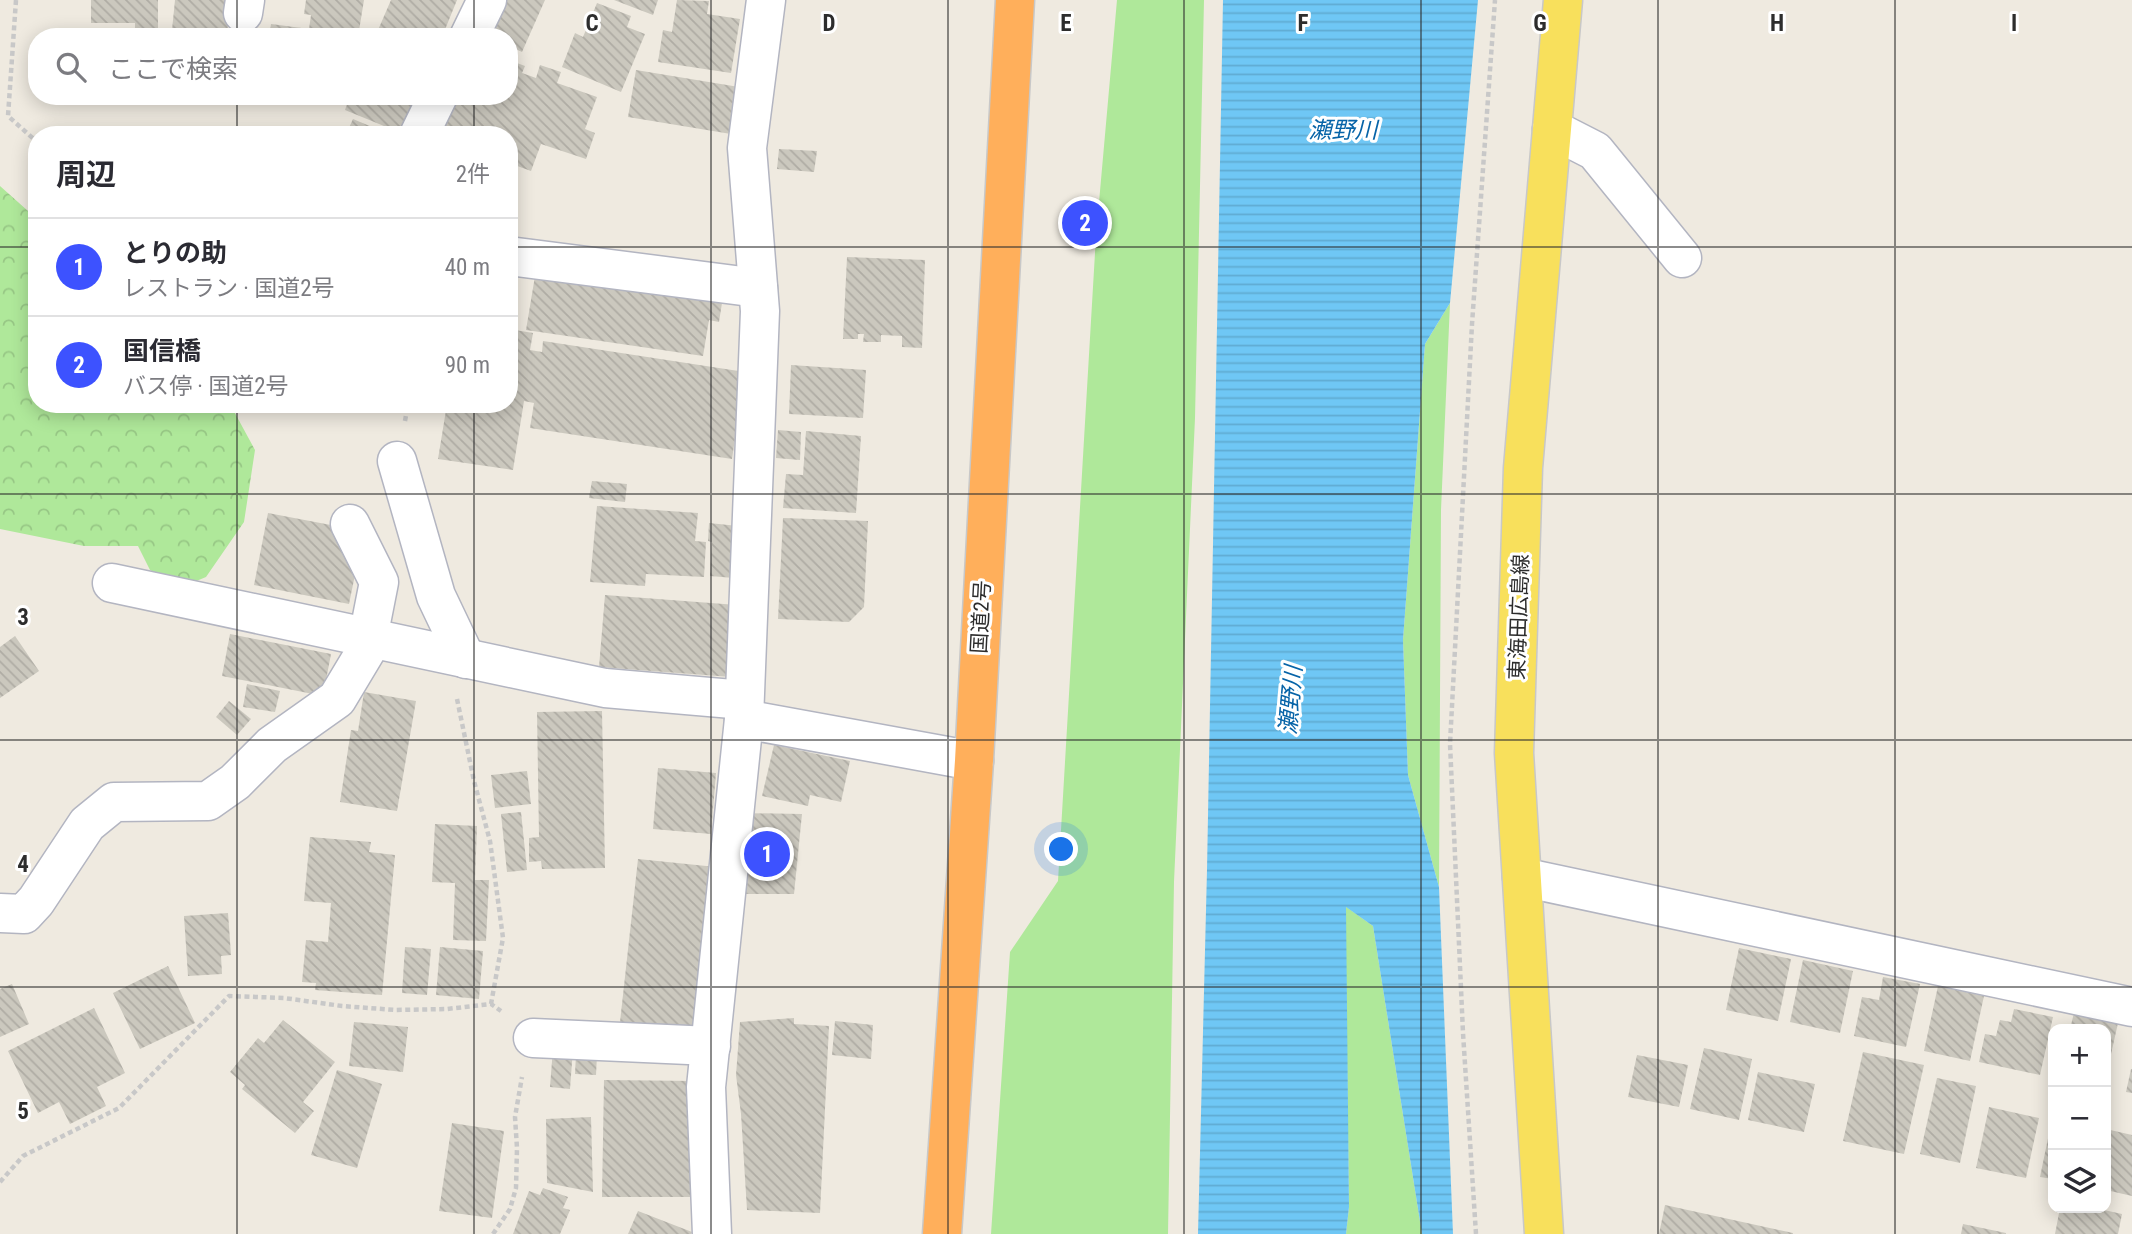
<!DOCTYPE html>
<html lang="ja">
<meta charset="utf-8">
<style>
body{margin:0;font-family:"Roboto Condensed","Noto Sans JP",sans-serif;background:#f7f7f7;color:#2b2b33}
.controls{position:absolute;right:21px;bottom:21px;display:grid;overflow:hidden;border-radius:14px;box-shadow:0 4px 18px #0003}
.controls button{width:63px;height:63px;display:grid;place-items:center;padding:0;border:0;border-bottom:2px solid #e1e1e2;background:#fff;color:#2b2b33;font:35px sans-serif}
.you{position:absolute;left:1062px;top:850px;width:24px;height:24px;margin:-18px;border:5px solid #fff;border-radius:50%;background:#1a73e8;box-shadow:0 0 0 10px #1a73e833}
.badge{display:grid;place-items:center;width:46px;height:46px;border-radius:50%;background:#3d52ff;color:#fff;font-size:23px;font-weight:700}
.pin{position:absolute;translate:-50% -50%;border:4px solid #fff;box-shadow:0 2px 7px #0006}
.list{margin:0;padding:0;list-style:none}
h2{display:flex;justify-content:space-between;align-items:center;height:91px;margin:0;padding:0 28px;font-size:30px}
h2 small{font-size:23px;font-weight:400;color:#7c7c81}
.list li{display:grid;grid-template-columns:46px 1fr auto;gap:21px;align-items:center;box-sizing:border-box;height:98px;padding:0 28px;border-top:2px solid #e1e1e2}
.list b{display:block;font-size:26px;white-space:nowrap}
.list p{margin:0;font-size:23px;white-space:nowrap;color:#7c7c81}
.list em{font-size:23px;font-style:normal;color:#7c7c81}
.icon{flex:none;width:38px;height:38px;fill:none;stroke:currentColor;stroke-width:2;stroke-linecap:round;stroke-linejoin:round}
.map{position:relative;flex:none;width:2132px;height:1234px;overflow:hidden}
.search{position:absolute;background:#fff;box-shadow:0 4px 18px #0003;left:28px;top:28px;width:490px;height:77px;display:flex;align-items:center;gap:18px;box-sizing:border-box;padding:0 24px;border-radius:28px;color:#7c7c81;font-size:26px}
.panel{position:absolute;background:#fff;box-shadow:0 4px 18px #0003;left:28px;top:126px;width:490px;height:287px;border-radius:28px}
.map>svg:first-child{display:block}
.grass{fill:#afe89a}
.forest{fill:url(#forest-crowns)}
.water{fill:url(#water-rules)}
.building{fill:url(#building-back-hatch)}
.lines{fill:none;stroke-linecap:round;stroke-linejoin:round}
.minor-casing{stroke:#b3b5c1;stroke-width:41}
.major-casing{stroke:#c8c8c8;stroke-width:41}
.highway-casing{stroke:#c8c8c8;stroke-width:41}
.path{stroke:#c8c8c8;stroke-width:4.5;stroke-dasharray:5 3.5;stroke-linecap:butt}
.minor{stroke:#fff;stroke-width:38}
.major{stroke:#f8e05c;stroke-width:38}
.highway{stroke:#ffaf5b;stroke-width:38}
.grid{fill:none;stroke:#2d2d2d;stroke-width:2;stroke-opacity:0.55}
.labels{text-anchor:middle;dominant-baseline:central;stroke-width:6;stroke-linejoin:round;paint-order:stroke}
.street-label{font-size:21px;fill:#2d2d2d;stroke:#fff}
.water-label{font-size:23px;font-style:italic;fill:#0764a8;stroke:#fff}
.grid-label{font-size:23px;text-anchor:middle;font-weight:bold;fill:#2d2d2d;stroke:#fff;stroke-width:6;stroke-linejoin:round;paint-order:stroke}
</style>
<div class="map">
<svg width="2132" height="1234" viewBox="0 0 2132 1234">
<defs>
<pattern id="forest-crowns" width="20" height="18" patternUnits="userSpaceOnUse" patternTransform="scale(1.75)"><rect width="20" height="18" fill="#afe89a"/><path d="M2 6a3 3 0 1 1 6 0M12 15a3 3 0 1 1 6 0" fill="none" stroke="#97c785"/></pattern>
<pattern id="water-rules" width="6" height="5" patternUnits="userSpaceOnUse" patternTransform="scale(1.75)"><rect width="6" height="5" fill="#6fc7f5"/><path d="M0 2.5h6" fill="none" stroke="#60abd2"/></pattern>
<pattern id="building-back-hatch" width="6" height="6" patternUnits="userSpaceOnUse" patternTransform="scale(1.75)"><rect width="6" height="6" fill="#cbc8be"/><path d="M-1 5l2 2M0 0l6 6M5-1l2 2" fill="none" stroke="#afaca4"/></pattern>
</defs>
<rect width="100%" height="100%" fill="#efeae0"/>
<g class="grass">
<path d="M 1117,0 L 1204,0 L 1195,418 L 1174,882 L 1168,1234 L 991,1234 L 1010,952 L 1058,881 L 1096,236 Z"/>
<path d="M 1450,303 L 1441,510 L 1439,887 L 1408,775 L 1403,640 L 1425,344 Z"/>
<path d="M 1345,906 L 1373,926 L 1422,1234 L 1346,1234 L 1349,1207 Z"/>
</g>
<path class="forest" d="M 0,186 L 37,219 L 37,404 L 230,404 L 255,450 L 244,522 L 206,577 L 182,587 L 150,570 L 138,546 L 84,546 L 0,529 Z"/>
<path class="water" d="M 1223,0 L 1478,0 L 1450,303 L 1425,344 L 1403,640 L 1408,775 L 1439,887 L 1453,1234 L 1422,1234 L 1373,926 L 1346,907 L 1349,1207 L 1346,1234 L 1198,1234 L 1207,870 Z"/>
<g class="building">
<path d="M 91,0 L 158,0 L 158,30 L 135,31 L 135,23 L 91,23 Z"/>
<path d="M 175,0 L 230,0 L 227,37 L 182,36 L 182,31 L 172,30 Z"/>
<path d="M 306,0 L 364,0 L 358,37 L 269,37 L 271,24 L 309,29 L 311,15 L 304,14 Z"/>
<path d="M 391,0 L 457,0 L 442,37 L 375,37 Z"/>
<path d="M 502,0 L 545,0 L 522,52 L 509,46 L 509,37 L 488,37 Z"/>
<path d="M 614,0 L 658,0 L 653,15 Z"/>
<path d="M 677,0 L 709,1 L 707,14 L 740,19 L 731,73 L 658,62 L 663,30 L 672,32 Z"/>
<path d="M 597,3 L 631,16 L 627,27 L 645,34 L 621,92 L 562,67 L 575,33 L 583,37 Z"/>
<path d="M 509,60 L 525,66 L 522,73 L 536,78 L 540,65 L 561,72 L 557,83 L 597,97 L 585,129 L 595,133 L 586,159 L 541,144 L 531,171 L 509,163 L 509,135 L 437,135 L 454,96 L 472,99 L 473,96 L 509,96 Z"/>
<path d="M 636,70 L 739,87 L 731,134 L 628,117 Z"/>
<path d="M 350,96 L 417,96 L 401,133 L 345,110 Z"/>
<path d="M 353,119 L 391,135 L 335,135 L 338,129 L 347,132 Z"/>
<path d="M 779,149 L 817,151 L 814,172 L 777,169 Z"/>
<path d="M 847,257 L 925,260 L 922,348 L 902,347 L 902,336 L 881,335 L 881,342 L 863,342 L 864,334 L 858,334 L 858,339 L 843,339 Z"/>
<path d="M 535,276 L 722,303 L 719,322 L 709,320 L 703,356 L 526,330 Z"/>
<path d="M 509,329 L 533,333 L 530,350 L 542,352 L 543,341 L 745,372 L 732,459 L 530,428 L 534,403 L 524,401 L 513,470 L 438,459 L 447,404 L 509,404 Z"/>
<path d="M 791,365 L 866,370 L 863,418 L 789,414 Z"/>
<path d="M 778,430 L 801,432 L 800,460 L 776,458 Z"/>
<path d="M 806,431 L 861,436 L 856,513 L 783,508 L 786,474 L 803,475 Z"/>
<path d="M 592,481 L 627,484 L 625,502 L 589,498 Z"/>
<path d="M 597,506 L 698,513 L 695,541 L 706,542 L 704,577 L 646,574 L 645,586 L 590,582 Z"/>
<path d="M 268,513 L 336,526 L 357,565 L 349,604 L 254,585 Z"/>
<path d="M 783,518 L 868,521 L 864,607 L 849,622 L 778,619 Z"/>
<path d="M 709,523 L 738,526 L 734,578 L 710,576 L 712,542 L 708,541 Z"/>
<path d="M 605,595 L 737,605 L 731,677 L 599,667 Z"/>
<path d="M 230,634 L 331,654 L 323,696 L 222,676 Z"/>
<path d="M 15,636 L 39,671 L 0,698 L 0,647 Z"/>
<path d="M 247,684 L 280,691 L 275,712 L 243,707 Z"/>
<path d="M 364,692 L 416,701 L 397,811 L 340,802 L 351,730 L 358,731 Z"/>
<path d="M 229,701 L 251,719 L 237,735 L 216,717 Z"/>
<path d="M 602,711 L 605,868 L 542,869 L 541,861 L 529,862 L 529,838 L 539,837 L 537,712 Z"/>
<path d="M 774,745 L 850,761 L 841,802 L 810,795 L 808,806 L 762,796 Z"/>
<path d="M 658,768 L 716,773 L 711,834 L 653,829 Z"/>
<path d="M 527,771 L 531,804 L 495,808 L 491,775 Z"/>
<path d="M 521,812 L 527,870 L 507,872 L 501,814 Z"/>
<path d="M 739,813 L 802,814 L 794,894 L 733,894 Z"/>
<path d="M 435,824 L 477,826 L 475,880 L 489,880 L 486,941 L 453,940 L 455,883 L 432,882 Z"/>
<path d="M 310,837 L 371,842 L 369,852 L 395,855 L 382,995 L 315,990 L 316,983 L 302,982 L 306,940 L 328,942 L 331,903 L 304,901 Z"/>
<path d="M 638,859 L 716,867 L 698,1030 L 620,1022 Z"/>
<path d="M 228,913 L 231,955 L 221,956 L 222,974 L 188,976 L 184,916 Z"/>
<path d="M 405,947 L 431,949 L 427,995 L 402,993 Z"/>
<path d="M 440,947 L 483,951 L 479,999 L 436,995 Z"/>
<path d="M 1739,948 L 1791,959 L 1778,1021 L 1726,1010 Z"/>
<path d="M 1803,960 L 1853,971 L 1840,1033 L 1790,1022 Z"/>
<path d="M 168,966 L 195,1023 L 140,1049 L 113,993 Z"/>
<path d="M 1883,977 L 1920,984 L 1906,1047 L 1854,1036 L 1862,997 L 1879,1000 Z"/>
<path d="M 12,984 L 29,1024 L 0,1037 L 0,989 Z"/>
<path d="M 1938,986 L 1984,996 L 1970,1061 L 1924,1051 Z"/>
<path d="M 94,1008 L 125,1073 L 97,1087 L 106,1106 L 70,1124 L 59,1102 L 38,1113 L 8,1051 Z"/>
<path d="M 2014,1009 L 2053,1017 L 2040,1075 L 1979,1062 L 1985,1034 L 1996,1036 L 2000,1020 L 2011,1022 Z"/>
<path d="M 2074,1013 L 2118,1023 L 2107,1072 L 2106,1029 L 2070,1029 Z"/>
<path d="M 794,1018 L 794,1024 L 829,1026 L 820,1213 L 747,1210 L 741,1114 L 736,1075 L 740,1022 Z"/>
<path d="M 283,1020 L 335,1062 L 303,1102 L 314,1111 L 295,1133 L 242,1089 L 245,1085 L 230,1072 L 258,1038 L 264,1043 Z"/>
<path d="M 835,1021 L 873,1025 L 871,1059 L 832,1055 Z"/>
<path d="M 354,1022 L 408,1027 L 403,1072 L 349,1066 Z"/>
<path d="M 553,1048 L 573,1049 L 570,1089 L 550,1087 Z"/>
<path d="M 1704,1048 L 1752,1059 L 1739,1120 L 1690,1109 Z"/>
<path d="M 1863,1052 L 1924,1065 L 1904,1154 L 1843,1141 Z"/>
<path d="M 576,1054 L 597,1055 L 596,1075 L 575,1074 Z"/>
<path d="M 1637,1055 L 1688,1065 L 1679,1107 L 1628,1097 Z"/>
<path d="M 2131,1069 L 2132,1069 L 2132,1093 L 2126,1092 Z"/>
<path d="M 337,1070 L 382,1084 L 357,1168 L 311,1155 Z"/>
<path d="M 1758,1072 L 1815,1084 L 1804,1132 L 1748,1120 Z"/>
<path d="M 1937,1078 L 1976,1086 L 1960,1163 L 1920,1154 Z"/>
<path d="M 604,1080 L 695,1081 L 694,1197 L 602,1197 Z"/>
<path d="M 1989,1107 L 2039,1118 L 2026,1178 L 1976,1168 Z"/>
<path d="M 591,1117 L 593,1192 L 547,1183 L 546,1119 Z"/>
<path d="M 2052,1119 L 2053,1119 L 2053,1179 L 2040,1177 Z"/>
<path d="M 452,1123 L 504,1131 L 492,1218 L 439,1211 Z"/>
<path d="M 2106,1129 L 2132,1135 L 2132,1196 L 2106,1190 Z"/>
<path d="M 543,1188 L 568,1197 L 563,1208 L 570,1210 L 560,1234 L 513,1234 L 529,1191 L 540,1195 Z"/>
<path d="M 1665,1205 L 1793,1233 L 1793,1234 L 1659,1234 Z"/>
<path d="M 2060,1208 L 2095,1208 L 2122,1214 L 2118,1234 L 2055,1234 Z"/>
<path d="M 638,1211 L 692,1232 L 691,1234 L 628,1234 Z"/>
<path d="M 1963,1224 L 2006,1233 L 2006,1234 L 1961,1234 Z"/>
</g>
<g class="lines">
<g class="minor-casing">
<g id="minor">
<path d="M 243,13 L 245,0"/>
<path d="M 469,37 L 487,0"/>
<path d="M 1552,129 L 1595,151 L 1682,258"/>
<path d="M 419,135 L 438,96"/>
<path d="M 509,256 L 758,288"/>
<path d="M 397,461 L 436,596 L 466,659"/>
<path d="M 350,524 L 379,582 L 368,638"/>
<path d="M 112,583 L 605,688 L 744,700"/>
<path d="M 744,719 L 974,761"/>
<path d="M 1522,877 L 2132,1007"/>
<path d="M 0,913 L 24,914 L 36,901 L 87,824 L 114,802 L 208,801 L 235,782 L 272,745 L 337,699 L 373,639"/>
<path d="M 533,1038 L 711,1046"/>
<path d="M 712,1234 L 706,1087 L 744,719 L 760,311 L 747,148 L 766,0"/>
</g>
</g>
<g class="major-casing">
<path id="major" d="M 1544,1234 L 1514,753 L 1523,468 L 1563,0"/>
</g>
<g class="highway-casing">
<path id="highway" d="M 942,1234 L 974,761 L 1015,0"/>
</g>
<g class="path">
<path d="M 16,0 L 8,116 L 37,142"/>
<path d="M 405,421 L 408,404"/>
<path d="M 457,699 L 474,781 L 490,841 L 503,938 L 491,1004"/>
<path d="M 0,1182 L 23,1156 L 119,1108 L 229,996 L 284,998 L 342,1006 L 395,1010 L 447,1009 L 491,1004 L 501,1011"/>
<path d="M 493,1234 L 510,1209 L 516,1188 L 517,1148 L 515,1117 L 522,1077"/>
<path d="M 1476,1234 L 1463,1033 L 1450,744 L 1472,324 L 1495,0"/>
</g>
<use href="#minor" class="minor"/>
<use href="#major" class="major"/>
<use href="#highway" class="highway"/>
</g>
<path class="grid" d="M 237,0 L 237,37M 474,0 L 474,37M 711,0 L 711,1234M 948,0 L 948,1234M 1184,0 L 1184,1234M 1421,0 L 1421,1234M 1658,0 L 1658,1234M 1895,0 L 1895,1234M 237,96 L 237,135M 474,96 L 474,135M 0,247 L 37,247M 509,247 L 2132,247M 237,404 L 237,1234M 474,404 L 474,1234M 0,494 L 2132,494M 0,740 L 2132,740M 0,987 L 2132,987"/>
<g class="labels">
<g class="street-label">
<text transform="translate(981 617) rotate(-87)">国道2号</text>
<text transform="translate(1519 617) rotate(-88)">東海田広島線</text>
</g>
<g class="water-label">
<text x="1343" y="130">瀬野川</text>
<text transform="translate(1291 700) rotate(-85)">瀬野川</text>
</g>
</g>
<g class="grid-label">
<text x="592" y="31">C</text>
<text x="829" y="31">D</text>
<text x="1066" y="31">E</text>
<text x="1303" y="31">F</text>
<text x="1540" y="31">G</text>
<text x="1777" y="31">H</text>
<text x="2014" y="31">I</text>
<text x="23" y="625">3</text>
<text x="23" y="872">4</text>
<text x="23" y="1119">5</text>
</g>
</svg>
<div class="controls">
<button>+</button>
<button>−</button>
<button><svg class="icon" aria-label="layers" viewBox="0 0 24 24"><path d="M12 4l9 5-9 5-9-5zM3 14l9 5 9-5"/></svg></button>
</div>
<div class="you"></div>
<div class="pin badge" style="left:767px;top:854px">1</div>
<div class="pin badge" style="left:1085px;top:223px">2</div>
<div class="search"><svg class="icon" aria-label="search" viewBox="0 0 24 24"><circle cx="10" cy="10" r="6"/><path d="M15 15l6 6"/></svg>ここで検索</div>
<section class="panel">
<h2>周辺<small>2件</small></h2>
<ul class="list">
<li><span class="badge">1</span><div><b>とりの助</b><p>レストラン · 国道2号</p></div><em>40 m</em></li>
<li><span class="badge">2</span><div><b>国信橋</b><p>バス停 · 国道2号</p></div><em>90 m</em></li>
</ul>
</section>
</div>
